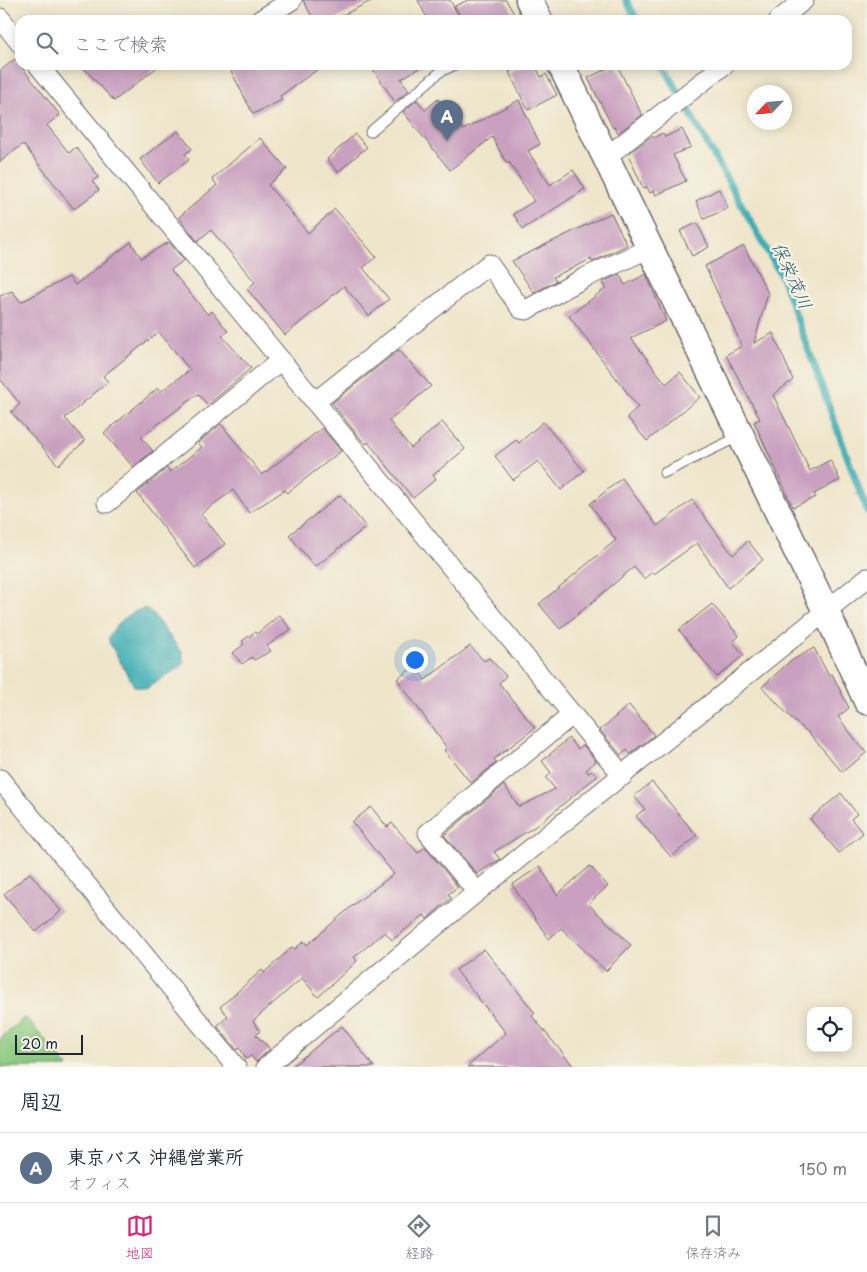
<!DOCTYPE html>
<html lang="ja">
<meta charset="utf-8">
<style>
body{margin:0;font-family:"Playpen Sans","Klee One",sans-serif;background:#f6f6f7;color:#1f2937}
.controls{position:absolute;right:15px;bottom:15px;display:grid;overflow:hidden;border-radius:10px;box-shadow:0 2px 12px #0003}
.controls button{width:45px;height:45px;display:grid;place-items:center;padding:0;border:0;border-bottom:1px solid #e0e1e3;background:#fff;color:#1f2937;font:25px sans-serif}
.compass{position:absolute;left:747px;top:85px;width:45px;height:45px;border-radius:50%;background:#fff;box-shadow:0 2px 12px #0003;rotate:244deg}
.scale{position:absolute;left:15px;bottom:12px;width:68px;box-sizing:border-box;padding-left:5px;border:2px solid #22223b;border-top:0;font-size:14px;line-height:18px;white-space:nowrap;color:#22223b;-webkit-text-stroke:4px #f7f3e8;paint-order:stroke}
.you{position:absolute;left:414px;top:659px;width:18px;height:18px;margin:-12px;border:4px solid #fff;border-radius:50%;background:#1a73e8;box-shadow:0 0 0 8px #1a73e833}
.badge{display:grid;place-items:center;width:32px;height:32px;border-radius:50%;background:#db2777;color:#fff;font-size:16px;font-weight:700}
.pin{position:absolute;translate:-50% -41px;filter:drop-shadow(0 1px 2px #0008)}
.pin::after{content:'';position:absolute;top:26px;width:18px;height:15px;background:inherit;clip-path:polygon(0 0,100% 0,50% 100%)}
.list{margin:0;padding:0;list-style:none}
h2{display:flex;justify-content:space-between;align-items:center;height:65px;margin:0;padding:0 20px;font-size:21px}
h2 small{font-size:16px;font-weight:400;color:#747a83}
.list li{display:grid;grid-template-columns:32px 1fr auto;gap:15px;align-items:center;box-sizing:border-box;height:70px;padding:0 20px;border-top:1px solid #e0e1e3}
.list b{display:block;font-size:19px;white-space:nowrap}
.list p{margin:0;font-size:16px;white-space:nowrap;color:#747a83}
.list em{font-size:16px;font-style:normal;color:#747a83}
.icon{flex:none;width:28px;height:28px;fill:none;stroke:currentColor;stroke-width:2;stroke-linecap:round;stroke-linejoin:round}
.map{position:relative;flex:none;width:867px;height:1067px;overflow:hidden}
.search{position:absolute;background:#fff;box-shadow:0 2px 12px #0003;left:15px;right:15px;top:15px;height:55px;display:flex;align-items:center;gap:12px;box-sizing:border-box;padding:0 18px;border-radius:15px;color:#747a83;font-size:19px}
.sheet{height:135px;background:#fff}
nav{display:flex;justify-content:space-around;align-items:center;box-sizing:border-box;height:70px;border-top:1px solid #e0e1e3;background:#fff;font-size:14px;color:#747a83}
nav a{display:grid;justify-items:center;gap:2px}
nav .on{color:#db2777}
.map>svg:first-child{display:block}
.green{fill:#8dca80;stroke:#58765e}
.water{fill:#3cadb4;stroke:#2f6878}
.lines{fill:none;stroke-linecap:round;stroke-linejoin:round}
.stream{stroke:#3cadb4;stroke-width:7}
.building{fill:#c9a0c0}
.lane-casing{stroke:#6a666d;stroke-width:11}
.street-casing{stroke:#6a666d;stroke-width:21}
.secondary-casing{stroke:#6a666d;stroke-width:29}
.lane{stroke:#fff;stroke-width:9}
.street{stroke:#fff;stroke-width:19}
.secondary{stroke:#fff;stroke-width:26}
.labels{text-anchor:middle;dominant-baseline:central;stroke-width:4.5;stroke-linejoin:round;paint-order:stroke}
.water-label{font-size:18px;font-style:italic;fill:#2c5a6b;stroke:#f7f3e8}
</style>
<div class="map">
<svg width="867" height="1067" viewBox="0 0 867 1067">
<rect width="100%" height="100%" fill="#f7f3e8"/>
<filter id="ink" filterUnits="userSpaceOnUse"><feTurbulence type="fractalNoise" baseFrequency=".02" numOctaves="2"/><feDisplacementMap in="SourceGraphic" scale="10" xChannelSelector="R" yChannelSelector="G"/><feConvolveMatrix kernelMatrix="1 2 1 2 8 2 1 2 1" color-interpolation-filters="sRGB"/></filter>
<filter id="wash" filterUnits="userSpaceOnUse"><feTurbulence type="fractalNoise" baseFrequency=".0096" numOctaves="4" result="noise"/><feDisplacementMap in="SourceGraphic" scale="20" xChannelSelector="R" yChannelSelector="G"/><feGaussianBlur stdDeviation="1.12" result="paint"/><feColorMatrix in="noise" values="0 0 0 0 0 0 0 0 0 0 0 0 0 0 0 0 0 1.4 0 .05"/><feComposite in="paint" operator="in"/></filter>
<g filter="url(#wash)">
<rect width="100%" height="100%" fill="#efe5ca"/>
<path class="green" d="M 25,1017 L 68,1067 L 0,1067 L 0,1039 Z"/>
<path class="water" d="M 145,608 L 151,612 L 182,652 L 184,663 L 180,667 L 146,689 L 134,686 L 109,642 L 109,637 C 115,624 130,611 145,608 Z"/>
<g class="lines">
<g class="stream">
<path d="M 626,0 L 637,20"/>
<path d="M 663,65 L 782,277 L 867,511"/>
</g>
</g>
<g id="blocks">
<g class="building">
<path d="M 303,0 L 373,0 L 333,20 L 314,20 Z"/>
<path d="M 418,0 L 450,0 L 458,15 L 447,20 L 428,20 Z"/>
<path d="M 468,0 L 506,0 L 514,14 L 501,20 L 462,20 L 455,6 Z"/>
<path d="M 15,59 L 60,115 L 47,125 L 69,153 L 76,147 L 99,177 L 92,181 L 99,190 L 74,209 L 23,144 L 0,162 L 0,71 Z"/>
<path d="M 81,65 L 160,65 L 114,101 Z"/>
<path d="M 228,65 L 324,65 L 280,96 L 282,100 L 253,114 Z"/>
<path d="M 370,65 L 424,65 L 401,79 L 409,90 L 395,102 Z"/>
<path d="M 523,65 L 535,65 L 541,77 L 546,74 L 557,95 L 528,110 L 509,72 Z"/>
<path d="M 614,65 L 617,65 L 642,115 L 618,133 L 615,127 L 613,128 L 588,78 Z"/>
<path d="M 438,99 L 463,130 L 519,100 L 540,144 L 528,151 L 550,185 L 573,170 L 585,189 L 523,229 L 513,214 L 534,201 L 509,162 L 507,164 L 492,137 L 450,170 L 403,112 L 417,100 L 425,110 Z"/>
<path d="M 682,129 L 691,147 L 673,155 L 686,181 L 656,195 L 654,191 L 650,193 L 647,187 L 643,188 L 628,154 L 652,136 L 653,138 L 663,133 L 665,137 Z"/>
<path d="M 178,131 L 192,149 L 185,154 L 189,160 L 158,183 L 140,159 Z"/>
<path d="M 355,134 L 367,147 L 338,172 L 327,159 Z"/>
<path d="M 260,138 L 287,169 L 268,185 L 308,233 L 335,209 L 376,257 L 363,268 L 389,299 L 369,316 L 344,286 L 285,335 L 247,289 L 255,282 L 211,230 L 197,241 L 179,217 L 217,185 L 212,179 Z"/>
<path d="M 719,189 L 728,208 L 704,219 L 696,201 Z"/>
<path d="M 611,213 L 627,245 L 592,262 L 591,259 L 553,277 L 556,281 L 534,293 L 512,261 Z"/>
<path d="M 697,223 L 709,247 L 692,256 L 680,231 Z"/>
<path d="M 131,242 L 141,258 L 169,242 L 184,260 L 171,270 L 208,315 L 212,311 L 228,331 L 222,336 L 251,368 L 208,405 L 198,394 L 141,437 L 153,451 L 133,467 L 104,433 L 158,388 L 160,392 L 190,370 L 159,332 L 103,376 L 108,382 L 65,418 L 85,441 L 58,465 L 11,412 L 20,404 L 0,379 L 0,296 L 12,291 L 21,302 L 69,277 L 75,285 Z"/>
<path d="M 744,246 L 768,293 L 754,343 L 773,333 L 793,380 L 773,395 L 810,471 L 830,460 L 840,480 L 814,494 L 816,497 L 793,507 L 754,422 L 760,419 L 726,355 L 742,346 L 705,266 Z"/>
<path d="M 619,274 L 625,285 L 646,274 L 666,321 L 631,338 L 666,384 L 680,372 L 700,397 L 647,441 L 627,417 L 638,407 L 569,316 L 606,288 L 603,282 Z"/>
<path d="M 399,350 L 431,386 L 389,421 L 411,448 L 442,422 L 465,449 L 433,475 L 436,479 L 413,498 L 368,442 L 366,444 L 359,437 L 332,403 Z"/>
<path d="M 543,422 L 584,471 L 561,490 L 538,461 L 513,480 L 495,456 L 516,440 L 519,443 Z"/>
<path d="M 221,424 L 262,475 L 322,428 L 341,451 L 287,493 L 285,490 L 249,513 L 233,490 L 201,514 L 225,544 L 195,568 L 137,493 L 167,468 L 170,472 L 202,447 L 198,443 Z"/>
<path d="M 622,478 L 657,526 L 692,500 L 733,555 L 748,541 L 763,560 L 728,588 L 697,543 L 654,574 L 652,572 L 644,579 L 634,567 L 560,629 L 539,604 L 616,540 L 590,504 Z"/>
<path d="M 340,495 L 366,527 L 315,567 L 289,535 Z"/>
<path d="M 712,604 L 739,636 L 733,642 L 744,655 L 717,677 L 679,630 Z"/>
<path d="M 279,615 L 291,629 L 267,646 L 271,651 L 254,660 L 252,657 L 242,664 L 233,653 L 244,644 L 242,641 L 255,632 L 257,634 Z"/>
<path d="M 470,646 L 484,661 L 489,658 L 506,676 L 499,683 L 535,728 L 494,759 L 496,763 L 471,783 L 444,750 L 447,748 L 397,679 L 415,666 L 425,680 Z"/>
<path d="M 814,648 L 829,676 L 832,674 L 849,708 L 838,717 L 866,753 L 842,772 L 810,734 L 793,720 L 762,687 L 789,662 Z"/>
<path d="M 629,705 L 654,735 L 630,754 L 627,750 L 621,755 L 600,730 Z"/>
<path d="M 569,738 L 578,749 L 583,745 L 596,761 L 586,770 L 588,773 L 593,771 L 597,776 L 539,824 L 494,852 L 500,859 L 477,874 L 444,835 L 504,785 L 519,807 L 555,789 L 546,778 L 551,773 L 542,761 Z"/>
<path d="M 652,782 L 697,836 L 671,857 L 636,816 L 645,809 L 634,796 Z"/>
<path d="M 841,793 L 857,814 L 851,819 L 863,833 L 839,853 L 810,819 Z"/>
<path d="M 371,807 L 387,827 L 392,823 L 418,853 L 425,847 L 458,887 L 448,894 L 451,898 L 427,919 L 424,915 L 392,940 L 385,932 L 354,957 L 357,961 L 318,997 L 302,978 L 253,1021 L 260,1031 L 256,1035 L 270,1049 L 256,1062 L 251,1056 L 246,1059 L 240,1048 L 237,1050 L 217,1026 L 228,1016 L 220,1007 L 262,970 L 264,973 L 292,947 L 295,949 L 304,941 L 307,945 L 353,905 L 394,874 L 352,822 Z"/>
<path d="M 540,866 L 557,895 L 590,866 L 608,886 L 588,904 L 631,945 L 606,971 L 561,928 L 549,939 L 512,885 Z"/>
<path d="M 30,873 L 61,911 L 36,932 L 4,894 Z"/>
<path d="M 484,949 L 535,1013 L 532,1016 L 574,1067 L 467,1067 L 506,1033 L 456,970 Z"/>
<path d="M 342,1026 L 374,1067 L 291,1067 Z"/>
</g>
</g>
</g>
<g filter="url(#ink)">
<use href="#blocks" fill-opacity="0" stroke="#6a666d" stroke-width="1"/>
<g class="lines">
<g class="lane-casing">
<g id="lane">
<path d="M 370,132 L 440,72 L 455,65"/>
<path d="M 664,473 L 740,436"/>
</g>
</g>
<g class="street-casing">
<g id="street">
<path d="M 0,18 L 20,43"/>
<path d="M 260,20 L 292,0"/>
<path d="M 779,20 L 804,0"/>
<path d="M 38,65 L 623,776"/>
<path d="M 606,157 L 724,65"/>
<path d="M 315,402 L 489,264 L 521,309 L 526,310 L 584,278 L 650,248"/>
<path d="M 107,503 L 281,360"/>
<path d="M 0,779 L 236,1067"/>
<path d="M 477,892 L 428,833 L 572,715"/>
<path d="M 266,1067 L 477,892 L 867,578"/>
</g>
</g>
<g class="secondary-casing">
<g id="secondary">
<path d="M 529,0 L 539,20"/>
<path d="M 561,65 L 826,611 L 867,701"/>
</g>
</g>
<use href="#lane" class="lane"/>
<use href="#street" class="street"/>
<use href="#secondary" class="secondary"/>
</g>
</g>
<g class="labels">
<g class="water-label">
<text transform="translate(793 275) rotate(66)">保栄茂川</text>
</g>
</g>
</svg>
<div class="controls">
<button><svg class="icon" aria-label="locate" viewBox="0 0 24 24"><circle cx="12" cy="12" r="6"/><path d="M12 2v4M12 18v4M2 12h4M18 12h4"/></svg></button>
</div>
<svg class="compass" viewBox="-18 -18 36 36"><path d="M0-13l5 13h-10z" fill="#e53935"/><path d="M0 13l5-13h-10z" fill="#747a83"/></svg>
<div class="scale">20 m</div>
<div class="you"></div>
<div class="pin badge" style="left:447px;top:141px;background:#5c6f8a">A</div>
<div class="search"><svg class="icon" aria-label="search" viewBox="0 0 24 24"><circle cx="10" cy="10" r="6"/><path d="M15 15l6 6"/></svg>ここで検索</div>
</div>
<section class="sheet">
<h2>周辺<small></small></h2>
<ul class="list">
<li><span class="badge" style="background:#5c6f8a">A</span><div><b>東京バス 沖縄営業所</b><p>オフィス</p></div><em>150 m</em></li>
</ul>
</section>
<nav>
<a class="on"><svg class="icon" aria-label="map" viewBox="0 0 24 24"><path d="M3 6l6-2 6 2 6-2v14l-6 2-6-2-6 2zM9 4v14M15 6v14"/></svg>地図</a>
<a><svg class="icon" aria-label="directions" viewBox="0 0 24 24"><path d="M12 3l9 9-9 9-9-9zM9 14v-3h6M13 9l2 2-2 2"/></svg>経路</a>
<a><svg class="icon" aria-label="saved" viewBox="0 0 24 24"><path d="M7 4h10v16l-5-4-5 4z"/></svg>保存済み</a>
</nav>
